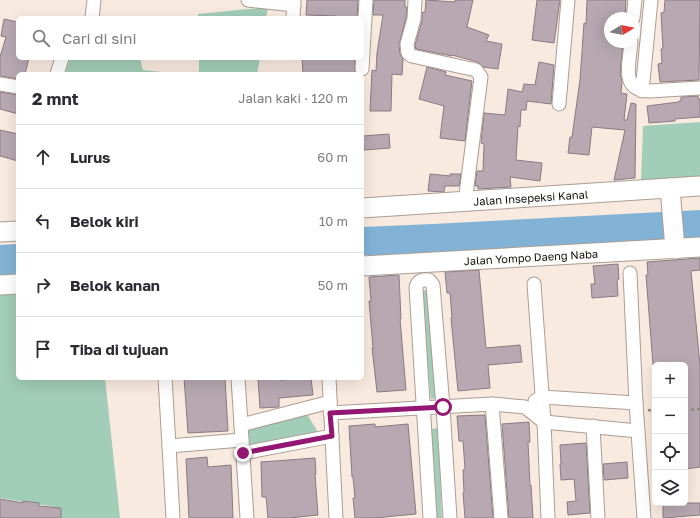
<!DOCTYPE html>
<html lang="id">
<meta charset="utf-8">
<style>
body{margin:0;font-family:"Golos Text",sans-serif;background:#f2f2f3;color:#2b2b33}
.controls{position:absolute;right:12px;bottom:12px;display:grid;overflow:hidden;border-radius:6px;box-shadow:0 4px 16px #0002}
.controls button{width:36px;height:36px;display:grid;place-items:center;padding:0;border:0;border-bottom:1px solid #e1e1e2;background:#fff;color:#2b2b33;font:20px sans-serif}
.compass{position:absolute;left:604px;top:12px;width:36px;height:36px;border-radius:50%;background:#fff;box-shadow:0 4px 16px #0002;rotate:80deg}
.stop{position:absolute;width:12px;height:12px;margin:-9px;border:3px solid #931772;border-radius:50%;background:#fff}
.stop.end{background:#931772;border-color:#fff;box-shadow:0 1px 4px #0008}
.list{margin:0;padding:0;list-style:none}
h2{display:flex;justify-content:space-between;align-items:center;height:52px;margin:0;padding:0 16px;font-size:17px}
h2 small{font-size:13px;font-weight:400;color:#7c7c81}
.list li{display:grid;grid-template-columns:26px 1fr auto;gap:12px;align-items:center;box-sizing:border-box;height:64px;padding:0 16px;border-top:1px solid #e1e1e2}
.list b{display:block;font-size:15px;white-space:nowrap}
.list em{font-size:13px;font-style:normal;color:#7c7c81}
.icon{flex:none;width:22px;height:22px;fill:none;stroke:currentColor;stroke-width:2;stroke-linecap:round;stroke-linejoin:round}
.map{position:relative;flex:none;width:700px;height:518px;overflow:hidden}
.search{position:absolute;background:#fff;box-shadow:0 4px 16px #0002;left:16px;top:16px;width:348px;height:44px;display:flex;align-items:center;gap:10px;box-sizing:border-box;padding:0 14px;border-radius:6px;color:#7c7c81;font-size:15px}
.panel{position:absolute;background:#fff;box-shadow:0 4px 16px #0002;left:16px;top:72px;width:348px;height:308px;border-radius:6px}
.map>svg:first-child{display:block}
.green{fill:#a2cdb8}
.water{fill:#82b3d7}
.building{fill:#b7a8b1;stroke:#897b83}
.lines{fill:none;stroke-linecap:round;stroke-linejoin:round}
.street-casing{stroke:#ab9d93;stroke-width:15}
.secondary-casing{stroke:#ab9d93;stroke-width:21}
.path{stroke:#968c84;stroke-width:2.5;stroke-dasharray:3 3;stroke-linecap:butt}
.street{stroke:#fff;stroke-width:13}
.secondary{stroke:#fff;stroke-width:19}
.route{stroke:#931772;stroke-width:5}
.labels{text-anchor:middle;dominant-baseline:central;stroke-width:3.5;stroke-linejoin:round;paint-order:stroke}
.street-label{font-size:11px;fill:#130e0a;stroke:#f9eadf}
</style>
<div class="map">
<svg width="700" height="518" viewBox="0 0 700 518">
<rect width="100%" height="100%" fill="#f9eadf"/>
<g class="green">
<path d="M 268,7 L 266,18 L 198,18 L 198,14 Z"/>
<path d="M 70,58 L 140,58 L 143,70 L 181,74 L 65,74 Z"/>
<path d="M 199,58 L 260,58 L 257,74 L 199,74 Z"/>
<path d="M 700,122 L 700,180 L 641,183 L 643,126 Z"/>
<path d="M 427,290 L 437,398 L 431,399 L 420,291 Z"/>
<path d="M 18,292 L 18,378 L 105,378 L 120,518 L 60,518 L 61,508 L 0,498 L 0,293 Z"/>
<path d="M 303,408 L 318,432 L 246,447 L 247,417 Z"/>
<path d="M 438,428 L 442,518 L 434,518 L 430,429 Z"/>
</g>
<g class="water">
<path d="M 700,210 L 700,239 L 396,255 L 362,255 L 362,227 L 433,224 Z"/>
<path d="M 18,244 L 18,274 L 0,275 L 0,245 Z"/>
</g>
<g class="building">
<path d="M 307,0 L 358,0 L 357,18 L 336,18 L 336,16 L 306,15 Z"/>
<path d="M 374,0 L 405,0 L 405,7 L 407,7 L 406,18 L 399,45 L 400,54 L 403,59 L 402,75 L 392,74 L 391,111 L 370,111 L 372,70 L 376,71 L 377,53 L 383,15 L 373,15 Z"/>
<path d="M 426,0 L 455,2 L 455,0 L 473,0 L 467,27 L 489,35 L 486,41 L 502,44 L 498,69 L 483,67 L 478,62 L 452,55 L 452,56 L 416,49 L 415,45 L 422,21 L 422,12 L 425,13 Z"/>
<path d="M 537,0 L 560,0 L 554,43 L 532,40 Z"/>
<path d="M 587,0 L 626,0 L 625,18 L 610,18 L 610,42 L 623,43 L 620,74 L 622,81 L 621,93 L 627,94 L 624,120 L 627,120 L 631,103 L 636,104 L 635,178 L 614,180 L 625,130 L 592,127 L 589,155 L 568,153 L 570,137 L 572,137 L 580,80 L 584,23 L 586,24 Z"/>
<path d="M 665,0 L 700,0 L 699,80 L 660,82 L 658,64 L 662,63 L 661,49 L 663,49 L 661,13 L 664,12 Z"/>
<path d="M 4,19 L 18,22 L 18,58 L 29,58 L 25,74 L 18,74 L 18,79 L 0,76 L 0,57 L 6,37 L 1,36 Z"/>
<path d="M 302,58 L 355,58 L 355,74 L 303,74 Z"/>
<path d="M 539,62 L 554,65 L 551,104 L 527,101 L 526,110 L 521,110 L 520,127 L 518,126 L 516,160 L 542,163 L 540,181 L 510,177 L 511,187 L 478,189 L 478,186 L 475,186 L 477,171 L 483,171 L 484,144 L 481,143 L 484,113 L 505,115 L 508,89 L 522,92 L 524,84 L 535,85 Z"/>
<path d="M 427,67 L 446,72 L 445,75 L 472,81 L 465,141 L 440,138 L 444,106 L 419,99 Z"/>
<path d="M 0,92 L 18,95 L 18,114 L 0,109 Z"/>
<path d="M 698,96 L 698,99 L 700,99 L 700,117 L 675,119 L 675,121 L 649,123 L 647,106 L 679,102 L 679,101 L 681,101 L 681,97 Z"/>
<path d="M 0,130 L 18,134 L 18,161 L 0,156 Z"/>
<path d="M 389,134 L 390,148 L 364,150 L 363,136 Z"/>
<path d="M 430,174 L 450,176 L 450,174 L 461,174 L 459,186 L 445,186 L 444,192 L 428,191 Z"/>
<path d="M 700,258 L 700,270 L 691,271 L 700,365 L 700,467 L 685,469 L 685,365 L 653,365 L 646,275 L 648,275 L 647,262 Z"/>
<path d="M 618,264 L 619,279 L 617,280 L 618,296 L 592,298 L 591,284 L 595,284 L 593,266 Z"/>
<path d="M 479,270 L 486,348 L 520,345 L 522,362 L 488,365 L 490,388 L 458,391 L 451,318 L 452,318 L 450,293 L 447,293 L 445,272 Z"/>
<path d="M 399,275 L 401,319 L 400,319 L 406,390 L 377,392 L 372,348 L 373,348 L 369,301 L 371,301 L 369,277 Z"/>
<path d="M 184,378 L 225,378 L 228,431 L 188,433 Z"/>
<path d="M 258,378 L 280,378 L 280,380 L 311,378 L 313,395 L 279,398 L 279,407 L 260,408 Z"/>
<path d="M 485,415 L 493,518 L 465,518 L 463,493 L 464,492 L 463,470 L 465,469 L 463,441 L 459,441 L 457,416 Z"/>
<path d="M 529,422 L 530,442 L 528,442 L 529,463 L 530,485 L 531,485 L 533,518 L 509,518 L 502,424 Z"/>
<path d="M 375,424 L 375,427 L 408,424 L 416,514 L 374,518 L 355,518 L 353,498 L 355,498 L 353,477 L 352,477 L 349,426 Z"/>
<path d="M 586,443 L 590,513 L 568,515 L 567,502 L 576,501 L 574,479 L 561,480 L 560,464 L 561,464 L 560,445 Z"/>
<path d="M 207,457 L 208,467 L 231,465 L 233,518 L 189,518 L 186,459 Z"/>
<path d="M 315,458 L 316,474 L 315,474 L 318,515 L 289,518 L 268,518 L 266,497 L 262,497 L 261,462 Z"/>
<path d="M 627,462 L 628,478 L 604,480 L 603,464 Z"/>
<path d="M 0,499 L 23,503 L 23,501 L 39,503 L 39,506 L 61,508 L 61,518 L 0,518 Z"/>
<path d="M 663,503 L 700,503 L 700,515 L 663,518 Z"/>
</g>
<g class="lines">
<g class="street-casing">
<g id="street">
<path d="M 248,0 L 294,5"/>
<path d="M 415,0 L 414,19 L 407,44 L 408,53 L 412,56 L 476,70 L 481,77 L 465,202"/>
<path d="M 92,18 L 94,0"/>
<path d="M 293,18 L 294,0"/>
<path d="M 633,18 L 635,0"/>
<path d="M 631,42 C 630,62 619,90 649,91 L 700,88"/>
<path d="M 362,69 L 366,0"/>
<path d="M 57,74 L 62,58"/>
<path d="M 0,84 L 18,87"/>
<path d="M 642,91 L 651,0"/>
<path d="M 559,104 L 568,0"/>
<path d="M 630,273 L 636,403 L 644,518"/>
<path d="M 534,284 L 544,422 L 548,518"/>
<path d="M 165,378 L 169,446 L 242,440"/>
<path d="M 238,378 L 247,518"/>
<path d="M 329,378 L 336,518"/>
<path d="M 535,401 L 542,397 L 636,403"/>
<path d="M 492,404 L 501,518"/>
<path d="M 330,413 L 492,404 L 525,407 L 544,422 L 638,431"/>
<path d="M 241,425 L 330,402"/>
<path d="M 593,426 L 598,518"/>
<path d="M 169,446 L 173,518"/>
<path d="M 243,453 L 332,436"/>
<path d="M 430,518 L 416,287 C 418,281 422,279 429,280 L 433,285 L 443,407 L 450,518"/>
</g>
</g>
<g class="secondary-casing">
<g id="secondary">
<path d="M 670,188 L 675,249"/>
<path id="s1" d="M 362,208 L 700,186"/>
<path d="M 0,232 L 18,231"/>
<path id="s2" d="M 362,266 L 700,247"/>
<path d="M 0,285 L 18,284"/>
</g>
</g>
<g class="path">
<path d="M 648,410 L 655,411"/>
<path d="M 685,410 L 700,409"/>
</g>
<use href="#street" class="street"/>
<use href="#secondary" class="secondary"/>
</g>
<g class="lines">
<path class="route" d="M 243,453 L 332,436 L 330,413 L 443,407"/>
</g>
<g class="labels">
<g class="street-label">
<text stroke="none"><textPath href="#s1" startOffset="169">Jalan Insepeksi Kanal</textPath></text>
<text stroke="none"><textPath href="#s2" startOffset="169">Jalan Yompo Daeng Naba</textPath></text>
</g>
</g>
</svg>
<div class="controls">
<button>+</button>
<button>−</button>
<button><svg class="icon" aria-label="locate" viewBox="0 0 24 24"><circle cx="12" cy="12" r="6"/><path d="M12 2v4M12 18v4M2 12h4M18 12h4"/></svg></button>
<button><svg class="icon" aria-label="layers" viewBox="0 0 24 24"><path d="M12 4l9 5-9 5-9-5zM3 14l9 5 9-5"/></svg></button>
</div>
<svg class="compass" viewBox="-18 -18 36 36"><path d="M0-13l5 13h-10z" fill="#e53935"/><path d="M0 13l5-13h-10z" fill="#7c7c81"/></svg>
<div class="stop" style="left:443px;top:407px"></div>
<div class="stop end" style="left:243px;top:453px"></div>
<div class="search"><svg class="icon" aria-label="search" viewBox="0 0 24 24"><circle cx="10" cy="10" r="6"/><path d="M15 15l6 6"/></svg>Cari di sini</div>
<section class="panel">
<h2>2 mnt<small>Jalan kaki · 120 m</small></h2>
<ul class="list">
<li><svg class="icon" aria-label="ahead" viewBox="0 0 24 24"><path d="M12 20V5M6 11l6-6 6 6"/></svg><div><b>Lurus</b></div><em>60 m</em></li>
<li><svg class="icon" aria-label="left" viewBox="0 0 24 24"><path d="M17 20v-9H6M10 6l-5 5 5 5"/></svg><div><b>Belok kiri</b></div><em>10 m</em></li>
<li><svg class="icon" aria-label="right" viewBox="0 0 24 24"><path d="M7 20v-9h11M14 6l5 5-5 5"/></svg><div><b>Belok kanan</b></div><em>50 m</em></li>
<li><svg class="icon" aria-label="arrive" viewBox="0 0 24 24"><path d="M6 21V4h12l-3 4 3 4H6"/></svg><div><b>Tiba di tujuan</b></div></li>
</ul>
</section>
</div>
